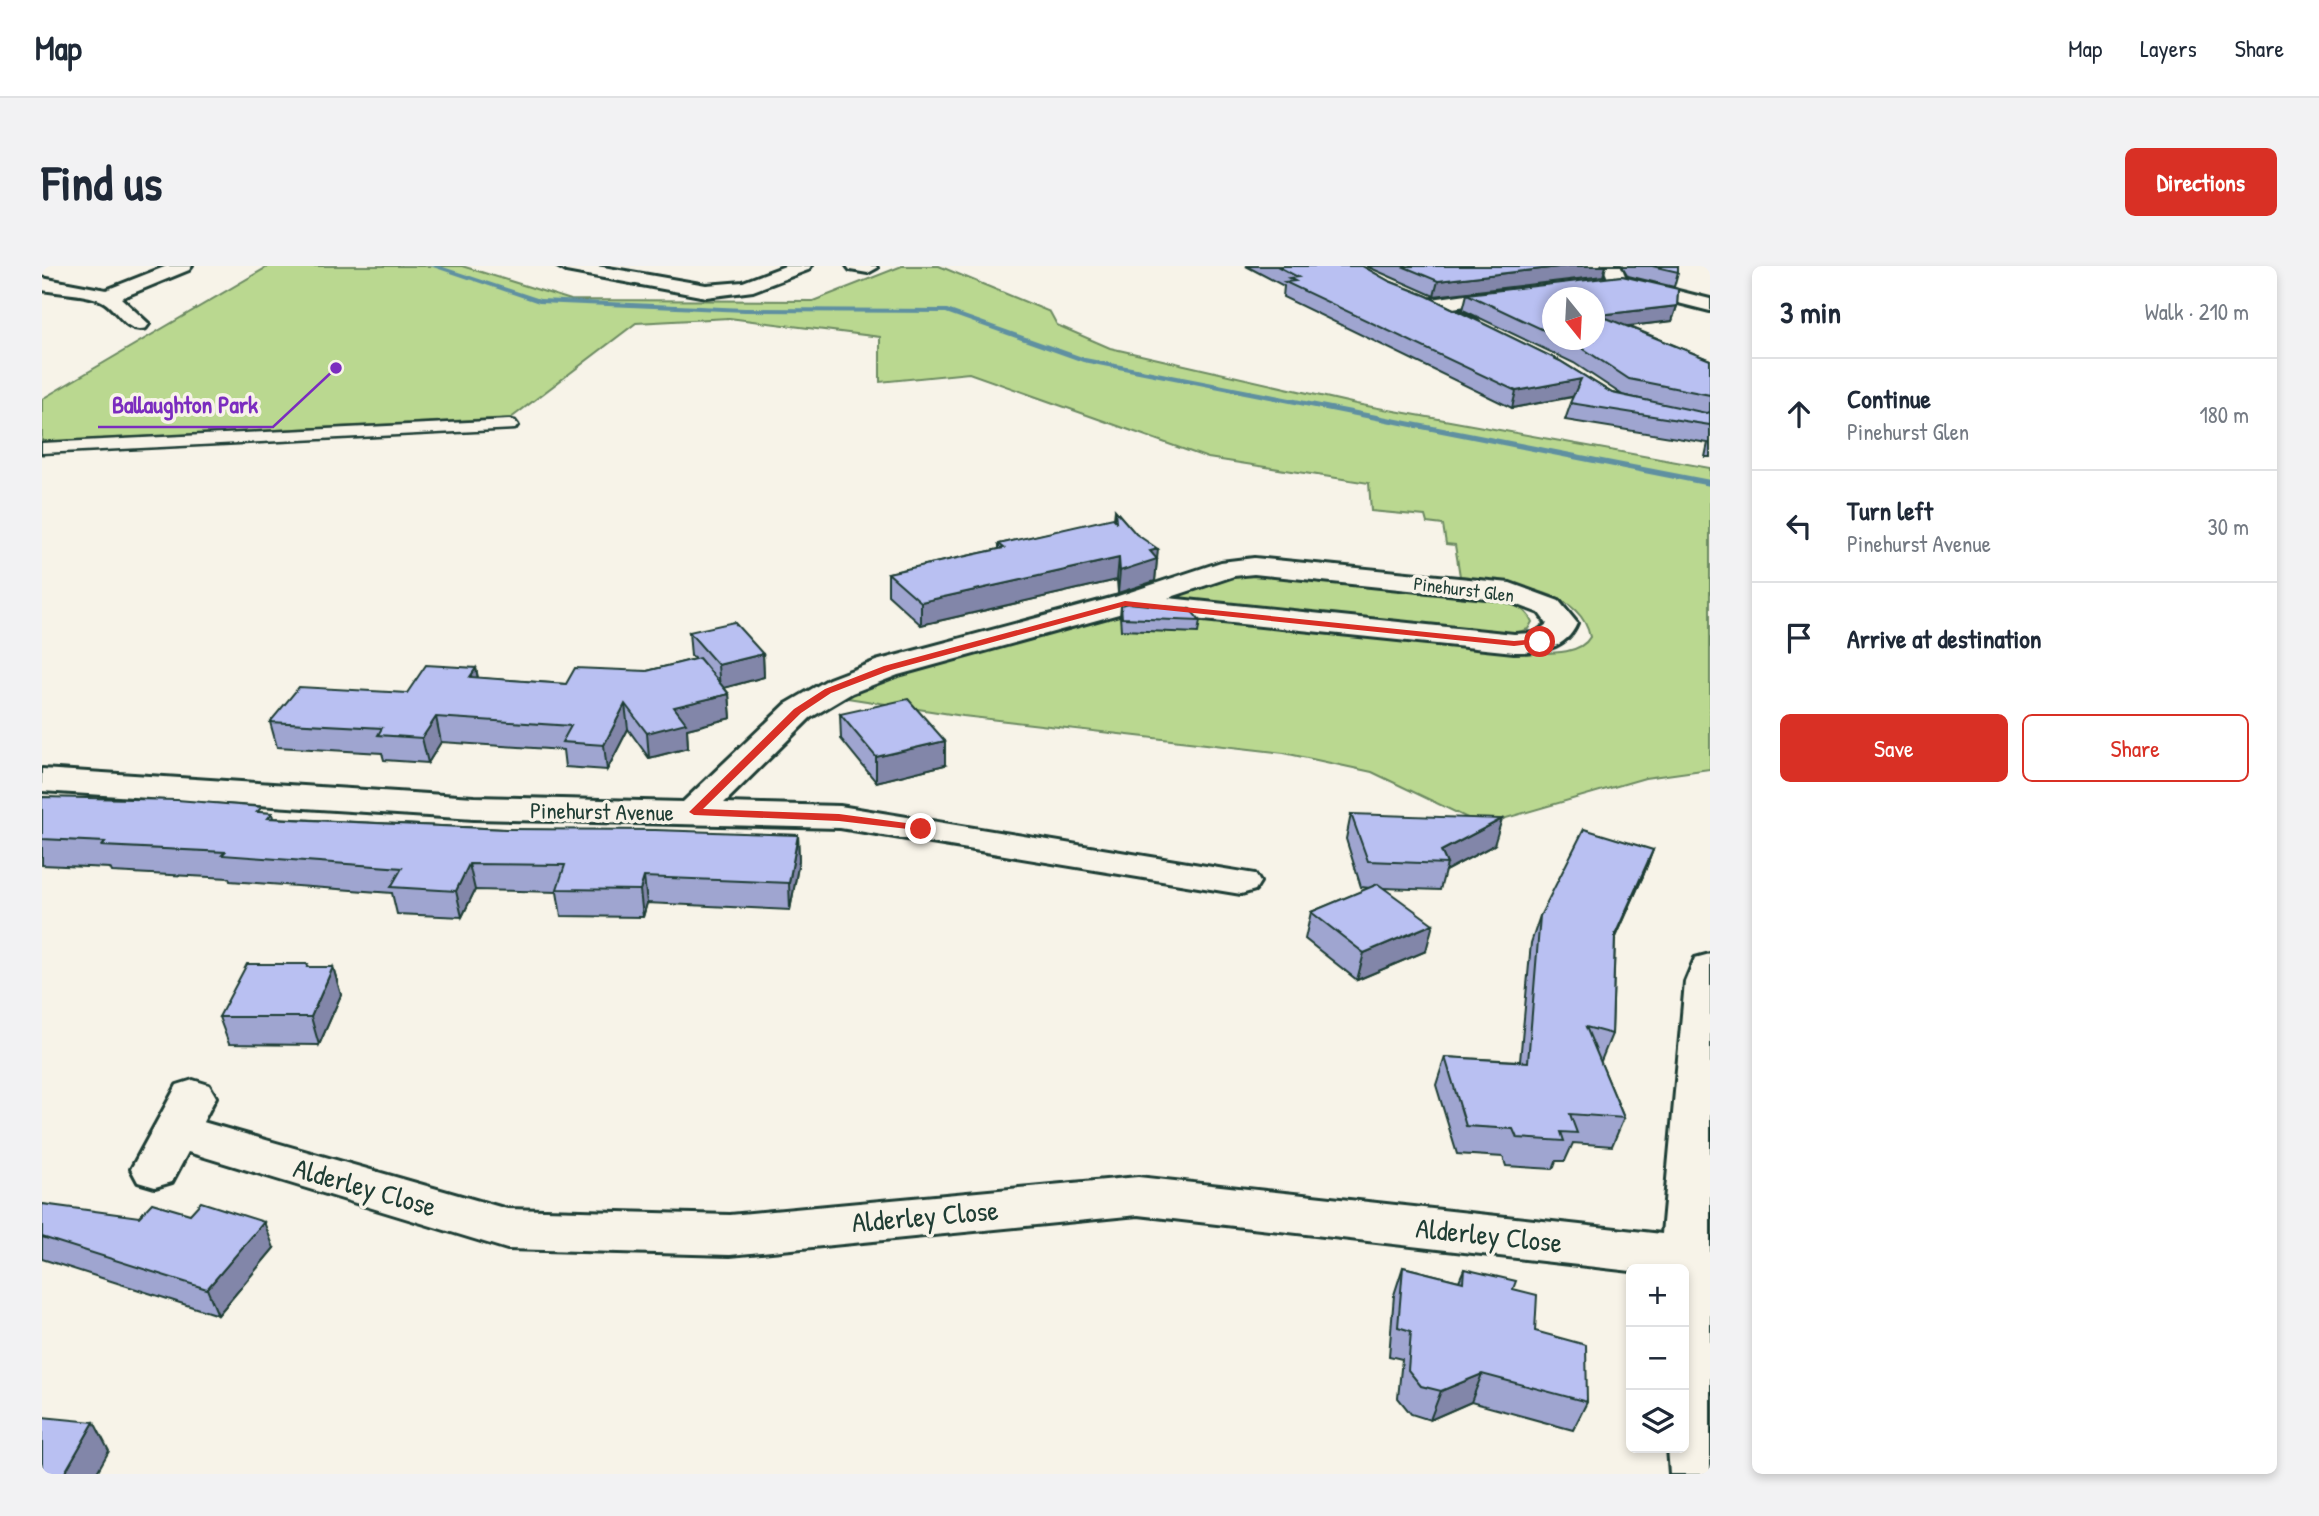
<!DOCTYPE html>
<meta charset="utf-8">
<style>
body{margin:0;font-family:"Patrick Hand",sans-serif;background:#f2f2f3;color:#1f2937}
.controls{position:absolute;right:21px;bottom:21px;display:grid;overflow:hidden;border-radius:10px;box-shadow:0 4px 10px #0003}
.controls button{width:63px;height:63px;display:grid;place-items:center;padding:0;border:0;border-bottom:2px solid #e0e1e3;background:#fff;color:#1f2937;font:35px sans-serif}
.compass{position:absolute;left:1500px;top:21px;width:63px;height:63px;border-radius:50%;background:#fff;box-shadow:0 4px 10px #0003;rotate:162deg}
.stop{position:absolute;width:21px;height:21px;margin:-16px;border:5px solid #d93025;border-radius:50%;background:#fff}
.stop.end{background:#d93025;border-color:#fff;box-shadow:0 2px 7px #0008}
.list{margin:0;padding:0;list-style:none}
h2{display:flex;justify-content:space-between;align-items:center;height:91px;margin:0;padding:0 28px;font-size:30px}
h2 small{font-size:23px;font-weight:400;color:#747a83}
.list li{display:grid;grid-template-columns:46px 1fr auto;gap:21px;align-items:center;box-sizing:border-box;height:112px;padding:0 28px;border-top:2px solid #e0e1e3}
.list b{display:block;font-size:26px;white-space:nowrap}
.list p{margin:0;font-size:23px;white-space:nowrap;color:#747a83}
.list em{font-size:23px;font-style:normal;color:#747a83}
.actions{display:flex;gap:14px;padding:21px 28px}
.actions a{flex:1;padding:16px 0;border:2px solid #d93025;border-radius:10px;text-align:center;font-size:24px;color:#d93025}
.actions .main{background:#d93025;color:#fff}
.icon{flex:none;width:38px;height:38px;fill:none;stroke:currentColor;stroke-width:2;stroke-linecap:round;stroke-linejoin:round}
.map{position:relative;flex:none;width:1668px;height:1208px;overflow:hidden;border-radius:10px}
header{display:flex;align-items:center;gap:42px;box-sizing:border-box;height:98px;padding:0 35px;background:#fff;border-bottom:2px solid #e0e1e3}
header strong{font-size:33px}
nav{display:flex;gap:38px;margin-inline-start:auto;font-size:24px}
.intro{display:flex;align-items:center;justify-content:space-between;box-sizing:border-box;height:168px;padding:0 42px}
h1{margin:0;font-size:49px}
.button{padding:18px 32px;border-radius:10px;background:#d93025;color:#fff;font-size:24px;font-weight:700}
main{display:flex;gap:42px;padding:0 42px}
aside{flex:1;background:#fff;border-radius:10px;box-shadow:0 4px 10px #0003}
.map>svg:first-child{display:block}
.green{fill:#bad890;stroke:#6c8a62;stroke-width:2}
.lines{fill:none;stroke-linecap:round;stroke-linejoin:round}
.stream{fill:#5f90a1;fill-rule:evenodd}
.lane-casing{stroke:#1f3d34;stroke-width:5}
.street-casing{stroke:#1f3d34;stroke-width:6}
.lane{fill:#f7f3e8;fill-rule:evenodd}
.street{fill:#f7f3e8;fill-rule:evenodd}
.wall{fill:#9fa5d0;stroke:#1f3d34;stroke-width:2;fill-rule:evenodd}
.shaded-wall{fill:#8286a9;stroke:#1f3d34;stroke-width:2}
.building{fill:#b9c0f2;stroke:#1f3d34;stroke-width:2}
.route{fill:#d93025}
.labels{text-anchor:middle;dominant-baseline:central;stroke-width:7;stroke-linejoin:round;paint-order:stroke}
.far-street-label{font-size:19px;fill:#1f3d34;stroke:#f7f3e8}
.street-label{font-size:23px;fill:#1f3d34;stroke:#f7f3e8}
.near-street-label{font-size:28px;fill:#1f3d34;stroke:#f7f3e8}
.leader{fill:none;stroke:#7b2cbf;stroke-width:2.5}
.callout-dot{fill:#7b2cbf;stroke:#f7f3e8;stroke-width:2.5}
.callout-label{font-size:24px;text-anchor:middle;font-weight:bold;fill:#7b2cbf;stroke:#f7f3e8;stroke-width:7;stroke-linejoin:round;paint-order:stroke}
</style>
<header>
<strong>Map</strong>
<nav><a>Map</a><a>Layers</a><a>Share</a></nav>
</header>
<div class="intro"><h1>Find us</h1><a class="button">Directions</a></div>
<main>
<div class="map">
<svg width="1668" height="1208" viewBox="0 0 1668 1208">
<rect width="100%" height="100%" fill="#f7f3e8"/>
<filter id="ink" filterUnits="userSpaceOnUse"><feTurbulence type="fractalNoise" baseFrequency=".0143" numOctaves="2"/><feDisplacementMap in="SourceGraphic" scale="14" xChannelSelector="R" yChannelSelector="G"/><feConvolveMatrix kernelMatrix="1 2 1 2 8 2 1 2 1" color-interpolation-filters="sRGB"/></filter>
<g filter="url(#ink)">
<g class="green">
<path d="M 227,0 L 420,0 L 529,34 L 771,35 L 860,0 L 897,0 L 1008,46 L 1015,59 L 1068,82 L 1314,138 L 1668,202 L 1668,503 L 1603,512 L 1440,559 L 1330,506 L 1242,487 L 921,450 L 799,431 L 841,412 L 1090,346 L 1489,387 C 1507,387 1538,389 1548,371 C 1538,321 1467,319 1427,316 L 1426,311 L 1418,310 L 1413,279 L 1404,278 L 1401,259 L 1385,257 L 1383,250 L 1329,245 L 1327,217 L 1166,192 L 927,107 L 838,116 L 838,71 L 687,52 L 594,57 L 469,152 L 0,176 L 0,133 Z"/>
<path d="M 1202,308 L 1449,333 C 1464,336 1484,340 1490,356 L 1486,363 L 1468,369 L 1144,335 L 1138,331 L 1142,327 Z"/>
</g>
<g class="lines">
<path class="stream" d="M 388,0 L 398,0 L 498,33 L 703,42 L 905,43 L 1043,92 L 1668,214 L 1668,220 L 1041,96 L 904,47 L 703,46 L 497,37 Z"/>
<g class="lane-casing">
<path id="lane" d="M 467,154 L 473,155 L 476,159 L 473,163 L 0,187 L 0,177 Z"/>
</g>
<g class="street-casing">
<g id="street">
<path d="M 125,0 L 150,0 L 147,4 L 79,32 L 107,58 L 104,62 C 83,68 76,43 60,35 C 47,28 16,27 0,24 L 0,12 L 64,24 Z"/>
<path d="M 515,0 L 555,0 L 664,19 L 701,16 L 743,0 L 769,0 L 766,4 L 711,25 L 664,31 L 524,5 Z"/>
<path d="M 805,0 L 834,0 L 835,2 L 826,7 L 808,4 Z"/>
<path d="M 1561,0 L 1579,0 L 1584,12 L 1668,33 L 1668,45 L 1569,20 Z"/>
<path d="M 1473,21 L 1480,23 L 1483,27 L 1480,31 L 1411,42 L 1433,53 L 1436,57 L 1433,61 L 1426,63 L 1383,43 L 1380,39 L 1390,33 Z"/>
<path d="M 1212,292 L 1468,317 L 1517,335 L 1535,357 C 1524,384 1498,386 1472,386 L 1084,346 L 856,409 L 810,427 L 768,452 L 682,537 L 798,540 L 1213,608 L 1218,616 L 1213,624 L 1199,628 L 798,562 L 432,553 L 0,525 L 0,503 L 432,531 L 641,536 L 744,438 L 787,413 L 834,395 L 1073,331 L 1179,296 ZM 1212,308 L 1463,334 L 1497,347 L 1505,358 L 1493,367 L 1472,368 L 1126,332 L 1192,310 Z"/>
<path d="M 1668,688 L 1668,1208 L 1628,1208 L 1626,1182 L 1642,1182 L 1642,1003 L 1589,1003 L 1589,1005 L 1096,949 L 688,989 L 465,983 L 146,886 L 130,916 L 113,921 L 96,916 L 89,903 L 135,819 L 151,814 L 167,819 L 174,831 L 161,856 L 465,943 L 688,949 L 1096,911 L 1620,968 L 1643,716 L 1653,692 Z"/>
</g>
</g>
<use href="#lane" class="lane"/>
<use href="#street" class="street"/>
</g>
<g class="wall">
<path d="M 1204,0 L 1320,0 L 1347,15 L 1385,30 L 1518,95 L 1570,127 L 1607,135 L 1582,130 L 1532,97 L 1421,44 L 1425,28 L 1580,10 L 1636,23 L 1635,40 L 1630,55 L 1586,60 L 1668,94 L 1668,191 L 1663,191 L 1666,177 L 1523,154 L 1531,131 L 1470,142 L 1241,31 L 1242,20 ZM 1510,32 L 1552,32 L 1552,74 L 1510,74 Z"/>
<path d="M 1324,0 L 1564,0 L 1561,10 L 1392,30 Z"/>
<path d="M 1580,0 L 1636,0 L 1636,6 L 1632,21 L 1586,10 Z"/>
<path d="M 1073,244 L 1115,293 L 1113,315 L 1076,327 L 1075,314 L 879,359 L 846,329 L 846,307 L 957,283 L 957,278 L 1072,253 Z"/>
<path d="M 1079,339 L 1158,355 L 1156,367 L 1079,364 L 1078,350 Z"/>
<path d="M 647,366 L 721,388 L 722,411 L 682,422 L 687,428 L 689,452 L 645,463 L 646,482 L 607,492 L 586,463 L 565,504 L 523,501 L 521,484 L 399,476 L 386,497 L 342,494 L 340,487 L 235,481 L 228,456 L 365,427 L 434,402 L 436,412 L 524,418 L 605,405 L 653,393 L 649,390 Z"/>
<path d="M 798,448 L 903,499 L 834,516 L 799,473 Z"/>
<path d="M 0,531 L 230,547 L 231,552 L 463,563 L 756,569 L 757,595 L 748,644 L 605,637 L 601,651 L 519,650 L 515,626 L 433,624 L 420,651 L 355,648 L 350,627 L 188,615 L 187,612 L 70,606 L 68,602 L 0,599 Z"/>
<path d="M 1309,548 L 1452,579 L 1403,605 L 1398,624 L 1342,622 L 1384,685 L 1315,714 L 1263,673 L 1269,646 L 1328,622 L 1319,621 L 1304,573 Z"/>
<path d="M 1611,584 L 1601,610 L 1573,673 L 1570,768 L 1559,795 L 1558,795 L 1582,852 L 1570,880 L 1531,877 L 1523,895 L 1514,895 L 1511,903 L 1464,900 L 1461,891 L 1415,888 L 1394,819 L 1403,791 L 1478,795 L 1489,677 L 1498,650 Z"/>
<path d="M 267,701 L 291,701 L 299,729 L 277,779 L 187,778 L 177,751 Z"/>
<path d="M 0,938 L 232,982 L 176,1049 L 0,993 Z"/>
<path d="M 1361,1001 L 1417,1015 L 1422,1003 L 1471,1023 L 1493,1065 L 1545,1136 L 1531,1164 L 1429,1136 L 1388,1154 L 1369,1148 L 1356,1132 L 1360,1093 L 1347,1090 L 1352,1029 Z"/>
</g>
<g class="shaded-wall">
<path d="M 1525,0 L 1564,0 L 1561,10 L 1392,30 L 1396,15 Z"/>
<path d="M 1635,40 L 1630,55 L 1552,64 L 1557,49 Z"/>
<path d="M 1539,113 L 1534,130 L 1470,142 L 1474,125 Z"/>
<path d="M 1116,283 L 1113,315 L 1076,327 L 1078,305 L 1108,285 Z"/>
<path d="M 1077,292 L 1075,314 L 879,359 L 879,336 Z"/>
<path d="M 721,388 L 722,411 L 678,423 L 676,399 Z"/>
<path d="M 434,402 L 438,426 L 428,411 Z"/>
<path d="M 687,428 L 689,452 L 645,463 L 646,482 L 607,492 L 605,467 L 632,441 Z"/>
<path d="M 583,438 L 586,463 L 565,504 L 562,479 Z"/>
<path d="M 394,451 L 399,476 L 386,497 L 380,472 Z"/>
<path d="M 903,475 L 903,499 L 834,516 L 834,491 Z"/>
<path d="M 1460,553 L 1452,579 L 1403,605 L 1405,598 L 1399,585 Z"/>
<path d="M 756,569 L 757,595 L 748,644 L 747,617 Z"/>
<path d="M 1611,584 L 1601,610 L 1563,696 L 1573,669 Z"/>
<path d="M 427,598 L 433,624 L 420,651 L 414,625 Z"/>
<path d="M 602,611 L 605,637 L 601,651 L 598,624 Z"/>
<path d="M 1391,658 L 1384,685 L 1315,714 L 1322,687 Z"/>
<path d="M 291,701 L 299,729 L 277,779 L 269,751 Z"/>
<path d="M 222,956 L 232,982 L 176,1049 L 165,1023 Z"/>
<path d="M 1440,1108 L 1429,1136 L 1388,1154 L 1399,1125 Z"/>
<path d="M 52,1156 L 67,1185 L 54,1208 L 22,1208 Z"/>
</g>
<g class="building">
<path d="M 1235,0 L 1320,0 L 1347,15 L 1385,30 L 1518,95 L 1570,127 L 1664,147 L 1668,146 L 1668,159 L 1528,137 L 1539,113 L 1474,125 L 1243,16 L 1253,15 L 1247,12 L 1256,11 Z"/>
<path d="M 1360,0 L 1525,0 L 1396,15 Z"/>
<path d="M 1610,0 L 1636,0 L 1636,6 Z"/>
<path d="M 1580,10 L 1636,23 L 1635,40 L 1557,49 L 1668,94 L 1668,129 L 1587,113 L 1537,80 L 1522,74 L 1552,74 L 1552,32 L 1510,32 L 1510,68 L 1425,28 Z"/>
<path d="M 1073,244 L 1094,268 L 1116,283 L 1108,285 L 1115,293 L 1078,305 L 1077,292 L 879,336 L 846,307 L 962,282 L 957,278 L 1071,252 L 1074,255 Z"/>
<path d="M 1086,337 L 1148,343 L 1158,355 L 1080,352 L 1079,339 Z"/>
<path d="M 692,356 L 721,388 L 676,399 L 647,366 Z"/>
<path d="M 657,392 L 687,428 L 632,441 L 644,457 L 605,467 L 583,438 L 562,479 L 520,476 L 529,460 L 394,451 L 380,472 L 336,469 L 340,462 L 228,456 L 257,421 L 365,427 L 384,399 L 434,402 L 428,411 L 524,418 L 533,402 L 605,405 Z"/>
<path d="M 866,433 L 903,475 L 834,491 L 798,448 Z"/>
<path d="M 0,531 L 135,534 L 220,541 L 215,546 L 230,547 L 226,552 L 463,563 L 613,564 L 756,569 L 747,617 L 602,611 L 598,624 L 515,623 L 523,599 L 427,598 L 414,625 L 349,621 L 360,602 L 180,589 L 183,586 L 60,580 L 63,576 L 0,573 Z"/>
<path d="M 1309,548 L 1460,553 L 1399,585 L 1405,598 L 1326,595 Z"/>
<path d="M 1542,563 L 1611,584 L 1573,669 L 1570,768 L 1544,761 L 1582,852 L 1528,848 L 1535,867 L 1519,866 L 1522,875 L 1475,872 L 1471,863 L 1424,860 L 1403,791 L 1486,796 L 1498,650 Z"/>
<path d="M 1336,618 L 1391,658 L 1322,687 L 1269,646 Z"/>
<path d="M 205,698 L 266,698 L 265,701 L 291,701 L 269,751 L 177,751 Z"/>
<path d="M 159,936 L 222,956 L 165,1023 L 0,971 L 0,938 L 97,951 L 110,937 L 148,948 Z"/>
<path d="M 1361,1001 L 1421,1016 L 1422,1003 L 1474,1015 L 1471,1023 L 1495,1029 L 1493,1065 L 1544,1079 L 1545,1136 L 1440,1108 L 1399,1125 L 1379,1120 L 1366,1104 L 1369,1065 L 1356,1061 Z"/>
<path d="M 0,1151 L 52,1156 L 22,1208 L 0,1208 Z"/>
</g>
</g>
<path class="route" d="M 1083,335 L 1472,375 L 1498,373 L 1502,376 L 1472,380 L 1083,340 L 849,404 L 789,427 L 759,447 L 661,543 L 797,548 L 879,559 L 885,563 L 883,565 L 797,555 L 652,549 L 647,546 L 752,443 L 783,423 L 842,400 Z"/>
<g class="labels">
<g class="far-street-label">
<text transform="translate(1422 323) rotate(7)">Pinehurst Glen</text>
</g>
<g class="street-label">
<text transform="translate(560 545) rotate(1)">Pinehurst Avenue</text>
</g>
<g class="near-street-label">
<text transform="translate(323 921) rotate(16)">Alderley Close</text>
<text transform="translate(883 950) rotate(-5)">Alderley Close</text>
<text transform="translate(1447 969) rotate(6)">Alderley Close</text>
</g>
</g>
<path class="leader" d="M294 102L231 161H56"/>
<circle class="callout-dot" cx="294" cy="102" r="7"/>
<g class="callout-label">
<text x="143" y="147">Ballaughton Park</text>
</g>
</svg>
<div class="controls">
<button>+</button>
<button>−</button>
<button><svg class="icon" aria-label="layers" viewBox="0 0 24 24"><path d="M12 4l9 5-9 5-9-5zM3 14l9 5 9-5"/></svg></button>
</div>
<svg class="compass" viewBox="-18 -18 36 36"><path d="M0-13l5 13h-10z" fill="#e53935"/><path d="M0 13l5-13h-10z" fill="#747a83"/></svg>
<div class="stop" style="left:1498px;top:376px"></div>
<div class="stop end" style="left:879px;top:563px"></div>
</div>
<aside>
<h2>3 min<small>Walk · 210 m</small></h2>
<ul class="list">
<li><svg class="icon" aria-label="ahead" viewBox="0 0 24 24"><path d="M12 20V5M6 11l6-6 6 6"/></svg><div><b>Continue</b><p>Pinehurst Glen</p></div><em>180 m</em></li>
<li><svg class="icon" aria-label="left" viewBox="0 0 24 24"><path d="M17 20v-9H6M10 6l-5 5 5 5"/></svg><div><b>Turn left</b><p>Pinehurst Avenue</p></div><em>30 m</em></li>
<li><svg class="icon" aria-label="arrive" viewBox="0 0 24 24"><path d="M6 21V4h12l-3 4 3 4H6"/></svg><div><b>Arrive at destination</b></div></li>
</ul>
<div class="actions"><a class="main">Save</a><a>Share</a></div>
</aside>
</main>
